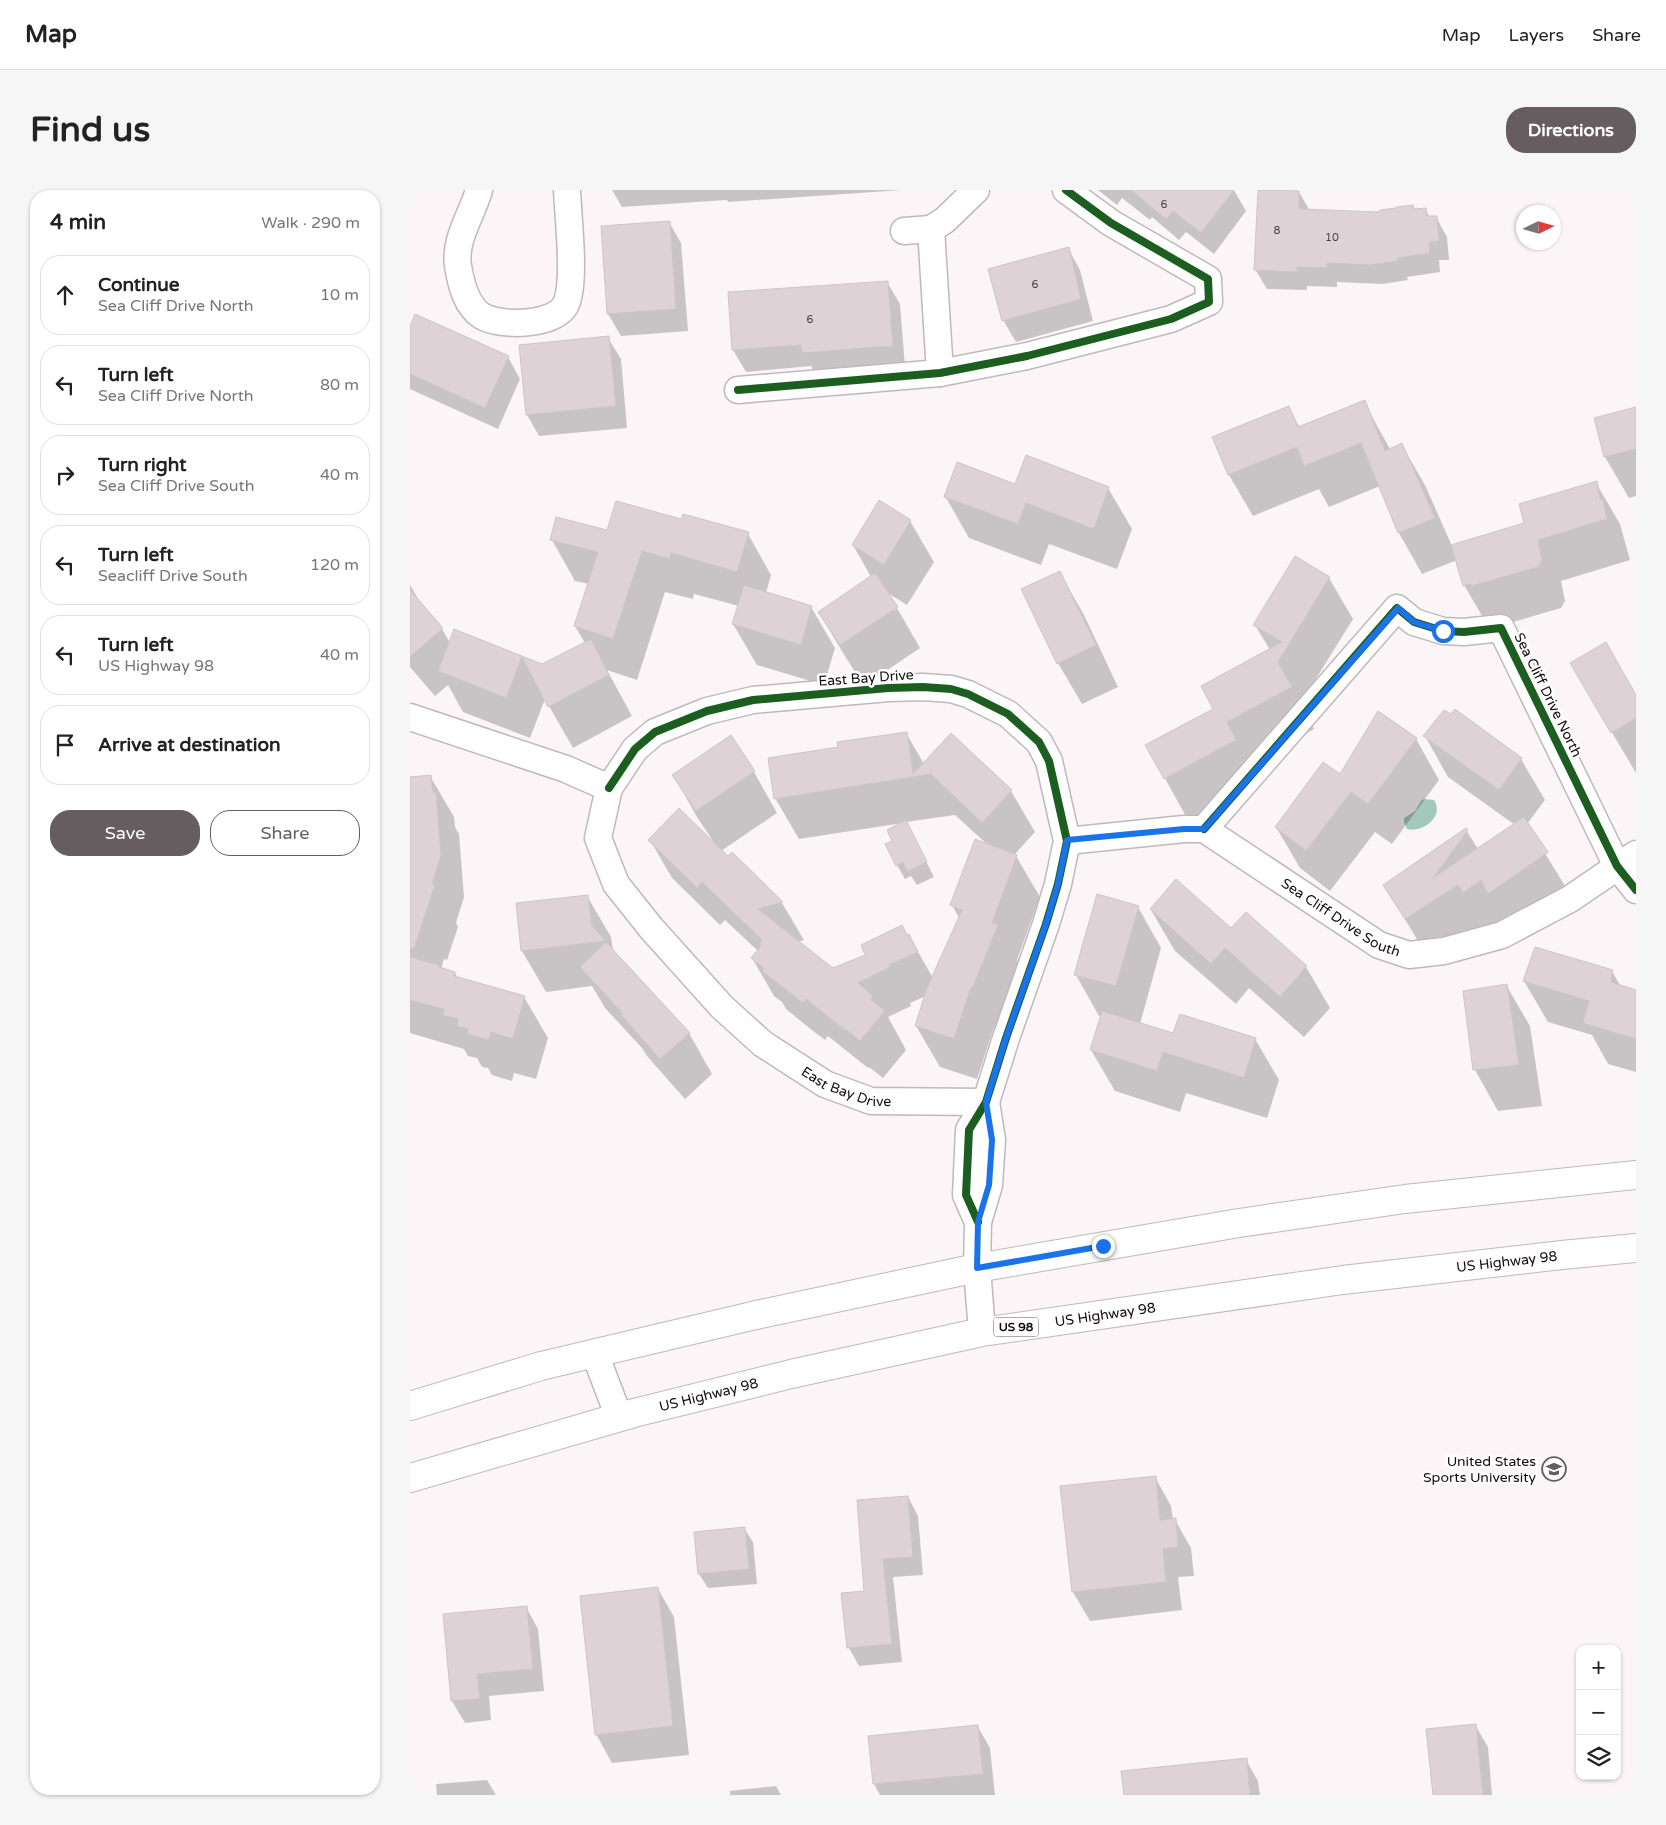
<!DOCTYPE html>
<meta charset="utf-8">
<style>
body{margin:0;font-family:"Varela Round",sans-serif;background:#f6f6f6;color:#222}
.controls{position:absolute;right:15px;bottom:15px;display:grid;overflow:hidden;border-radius:10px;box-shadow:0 1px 4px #0004}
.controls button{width:45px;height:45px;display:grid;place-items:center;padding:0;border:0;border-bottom:1px solid #e0e0e0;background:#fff;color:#222;font:25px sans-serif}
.compass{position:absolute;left:1106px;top:15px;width:45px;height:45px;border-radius:50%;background:#fff;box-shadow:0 1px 4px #0004;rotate:85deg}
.stop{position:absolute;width:15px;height:15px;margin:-11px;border:4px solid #1a73e8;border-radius:50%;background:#fff}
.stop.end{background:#1a73e8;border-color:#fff;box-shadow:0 1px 5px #0008}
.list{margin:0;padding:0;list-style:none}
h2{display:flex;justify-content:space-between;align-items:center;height:65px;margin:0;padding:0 20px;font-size:21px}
h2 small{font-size:16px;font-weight:400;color:#767676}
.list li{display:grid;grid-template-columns:32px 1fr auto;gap:15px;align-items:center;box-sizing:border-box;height:80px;margin:0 10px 10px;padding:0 10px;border:1px solid #e0e0e0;border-radius:20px}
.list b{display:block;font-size:19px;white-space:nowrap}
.list p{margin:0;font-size:16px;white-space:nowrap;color:#767676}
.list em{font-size:16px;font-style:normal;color:#767676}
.actions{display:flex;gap:10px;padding:15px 20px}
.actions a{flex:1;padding:11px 0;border:1px solid #665d60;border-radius:20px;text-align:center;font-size:18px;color:#665d60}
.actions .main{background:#665d60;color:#fff}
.icon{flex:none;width:28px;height:28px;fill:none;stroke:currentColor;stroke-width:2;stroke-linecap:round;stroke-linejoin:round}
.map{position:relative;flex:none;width:1226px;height:1605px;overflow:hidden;border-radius:20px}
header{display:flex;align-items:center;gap:30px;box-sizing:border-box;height:70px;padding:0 25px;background:#fff;border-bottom:1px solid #e0e0e0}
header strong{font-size:24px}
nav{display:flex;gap:28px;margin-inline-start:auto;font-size:18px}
.intro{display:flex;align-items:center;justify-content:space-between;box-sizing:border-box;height:120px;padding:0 30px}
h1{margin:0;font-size:35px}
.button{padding:12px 22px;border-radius:20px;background:#665d60;color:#fff;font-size:18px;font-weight:700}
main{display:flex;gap:30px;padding:0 30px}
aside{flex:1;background:#fff;border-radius:20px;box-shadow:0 1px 4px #0004}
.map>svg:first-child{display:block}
.water{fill:#a3c8bc}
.shadow{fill:#0003}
.building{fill:#ded2d7;stroke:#cdc5c8}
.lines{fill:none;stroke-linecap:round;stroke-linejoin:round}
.minor-casing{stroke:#c0b8bb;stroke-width:29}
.primary-casing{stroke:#c0b8bb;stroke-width:30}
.minor{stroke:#fefefe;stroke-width:26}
.primary{stroke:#fefefe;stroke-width:28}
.cycleway-casing{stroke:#fff;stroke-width:11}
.cycleway{stroke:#1b5e20;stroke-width:8}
.route{stroke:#1a73e8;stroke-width:6}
.labels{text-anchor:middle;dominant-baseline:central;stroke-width:5;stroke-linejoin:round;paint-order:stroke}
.number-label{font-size:11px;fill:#473d41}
.shield{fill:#fff;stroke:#5b5457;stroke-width:1}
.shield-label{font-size:12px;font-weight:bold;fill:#150b0f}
.street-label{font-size:14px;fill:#150b0f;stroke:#fff}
.poi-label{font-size:14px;fill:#150b0f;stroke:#fff;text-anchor:end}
</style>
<header>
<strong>Map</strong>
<nav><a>Map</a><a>Layers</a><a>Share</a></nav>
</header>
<div class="intro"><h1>Find us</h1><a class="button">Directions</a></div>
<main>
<aside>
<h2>4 min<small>Walk · 290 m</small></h2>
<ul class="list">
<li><svg class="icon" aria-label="ahead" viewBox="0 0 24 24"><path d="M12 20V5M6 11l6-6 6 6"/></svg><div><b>Continue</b><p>Sea Cliff Drive North</p></div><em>10 m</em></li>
<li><svg class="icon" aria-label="left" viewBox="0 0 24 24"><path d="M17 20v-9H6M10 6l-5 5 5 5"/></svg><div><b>Turn left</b><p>Sea Cliff Drive North</p></div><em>80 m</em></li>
<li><svg class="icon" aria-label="right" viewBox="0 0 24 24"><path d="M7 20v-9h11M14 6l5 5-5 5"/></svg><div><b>Turn right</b><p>Sea Cliff Drive South</p></div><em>40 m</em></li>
<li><svg class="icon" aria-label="left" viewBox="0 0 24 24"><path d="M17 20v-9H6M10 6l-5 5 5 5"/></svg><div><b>Turn left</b><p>Seacliff Drive South</p></div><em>120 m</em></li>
<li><svg class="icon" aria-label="left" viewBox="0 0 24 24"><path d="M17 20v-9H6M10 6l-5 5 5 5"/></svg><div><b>Turn left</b><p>US Highway 98</p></div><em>40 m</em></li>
<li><svg class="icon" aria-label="arrive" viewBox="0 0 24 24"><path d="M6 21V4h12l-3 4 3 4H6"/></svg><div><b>Arrive at destination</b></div></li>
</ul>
<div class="actions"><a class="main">Save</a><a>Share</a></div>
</aside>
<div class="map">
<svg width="1226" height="1605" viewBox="0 0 1226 1605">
<rect width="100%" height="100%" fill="#fbf5f7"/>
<path class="water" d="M 1014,609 L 1024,610 C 1035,627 1012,643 997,639 L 994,632 L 994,628 L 1005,621 L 1011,611 Z"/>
<g class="shadow">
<path d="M 202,0 L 492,0 L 318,12 L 317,10 L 212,17 Z"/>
<path d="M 688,0 L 824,0 L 836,21 L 804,64 L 776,42 L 769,50 L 742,27 L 740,30 L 712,8 L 707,15 Z"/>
<path d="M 849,0 L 889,2 L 900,21 L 969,23 L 1002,16 L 1005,20 L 1015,19 L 1020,28 L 1026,27 L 1037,47 L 1039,70 L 1029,70 L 1030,82 L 997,87 L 998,90 L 972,94 L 927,92 L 927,97 L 897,96 L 897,100 L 857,99 L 845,79 Z"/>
<path d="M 259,32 L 271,53 L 278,141 L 211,146 L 198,124 L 192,37 Z"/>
<path d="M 658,58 L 670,80 L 683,131 L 606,152 L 593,130 Z"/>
<path d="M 477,92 L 490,114 L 495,177 L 405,184 L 401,176 L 336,182 L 323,160 Z"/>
<path d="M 0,139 L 98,167 L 110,189 L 88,239 L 0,199 Z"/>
<path d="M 198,148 L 211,169 L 217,238 L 129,246 L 117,225 Z"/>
<path d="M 954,212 L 980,259 L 991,254 L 1015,295 L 1042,356 L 1116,334 L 1186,293 L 1210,334 L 1220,370 L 1151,391 L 1155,411 L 1151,418 L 1086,437 L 1078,436 L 1054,395 L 1047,370 L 1012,384 L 989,343 L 970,296 L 919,317 L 909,299 L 843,326 L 819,285 L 804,248 L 878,217 L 890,238 Z"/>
<path d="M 1226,219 L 1226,306 L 1219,308 L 1195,267 L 1186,229 Z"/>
<path d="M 606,295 L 698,298 L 722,339 L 707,379 L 639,354 L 631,375 L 559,348 L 535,306 Z"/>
<path d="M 272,331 L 338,344 L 361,385 L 356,403 L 401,417 L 425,458 L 414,495 L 347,475 L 323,434 L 329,416 L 284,404 L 283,409 L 255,402 L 227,490 L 197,480 L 222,526 L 163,558 L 135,509 L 120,548 L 53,522 L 38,495 L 25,506 L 0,477 L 0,395 L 13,417 L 32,439 L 40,453 L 45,441 L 132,476 L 175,453 L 165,436 L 179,394 L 165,391 L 142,350 Z"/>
<path d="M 500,331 L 524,372 L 497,415 L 476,402 L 484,417 L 484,421 L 487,418 L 510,458 L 454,496 L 433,463 L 409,422 L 461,387 L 443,355 Z"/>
<path d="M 649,382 L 673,423 L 708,497 L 672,514 L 648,473 Z"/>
<path d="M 919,388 L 943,429 L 891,513 L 904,539 L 839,574 L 849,592 L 778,630 L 737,556 L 805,519 L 860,460 L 845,435 Z"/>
<path d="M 1226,507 L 1226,583 L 1185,514 Z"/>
<path d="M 496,543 L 514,574 L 541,545 L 601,601 L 625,642 L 604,665 L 606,666 L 630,707 L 607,770 L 610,777 L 586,838 L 584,837 L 567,889 L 530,877 L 506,836 L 516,806 L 500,813 L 501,816 L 478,827 L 496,860 L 473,888 L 459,877 L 458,878 L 418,846 L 415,850 L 403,841 L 376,819 L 372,812 L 364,806 L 342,768 L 348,761 L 315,730 L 310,735 L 262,688 L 240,650 L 305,654 L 287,627 L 264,586 L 320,547 L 344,582 L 367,623 L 311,661 L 318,668 L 322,664 L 372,713 L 394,750 L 388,752 L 423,780 L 499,746 L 523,788 L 549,728 L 542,715 L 578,655 L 545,625 L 496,632 L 524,687 L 507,695 L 501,686 L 495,689 L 487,675 L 484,651 L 493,633 L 389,649 L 365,608 L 429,558 Z"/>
<path d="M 1015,546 L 1111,569 L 1135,610 L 1117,634 L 1160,704 L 1078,743 L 1073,735 L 1019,769 L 974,695 L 1056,640 L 1068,659 L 1105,635 L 1038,587 Z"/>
<path d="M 1006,549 L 1029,590 L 982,654 L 965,642 L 920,701 L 890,678 L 866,637 L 931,585 Z"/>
<path d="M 20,586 L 44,627 L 45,637 L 49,644 L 54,707 L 46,733 L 48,737 L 37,770 L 34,769 L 31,779 L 45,783 L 48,788 L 114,807 L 138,848 L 126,889 L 104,883 L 102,891 L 82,885 L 78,878 L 72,877 L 67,868 L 58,866 L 54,859 L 0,843 L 0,588 Z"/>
<path d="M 177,706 L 201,747 L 203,760 L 279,843 L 302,884 L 275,909 L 237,866 L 232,858 L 195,818 L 182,796 L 136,802 L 112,761 Z"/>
<path d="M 728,717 L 751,758 L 730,834 L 764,845 L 845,849 L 869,890 L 857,928 L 776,903 L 770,922 L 705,901 L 681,860 L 692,826 L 689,826 L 666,785 Z"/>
<path d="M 741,720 L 821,740 L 896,777 L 920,818 L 894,847 L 839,798 L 826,814 L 765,761 Z"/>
<path d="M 1202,781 L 1211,797 L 1226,802 L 1226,882 L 1198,874 L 1182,845 L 1138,832 L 1114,791 Z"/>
<path d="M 1096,795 L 1120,836 L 1132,916 L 1088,921 L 1065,880 Z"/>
<path d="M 745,1287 L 761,1316 L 763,1330 L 765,1330 L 781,1358 L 784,1386 L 768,1387 L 772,1420 L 680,1431 L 663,1402 L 652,1297 Z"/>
<path d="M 498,1307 L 508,1326 L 513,1385 L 483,1387 L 492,1472 L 449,1476 L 439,1458 L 455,1402 Z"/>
<path d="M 334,1338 L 343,1352 L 347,1394 L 298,1398 L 289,1384 L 285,1343 Z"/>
<path d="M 248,1399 L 264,1427 L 279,1565 L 202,1573 L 186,1544 Z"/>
<path d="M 116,1417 L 128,1439 L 134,1501 L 79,1506 L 81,1530 L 55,1533 L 42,1511 L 34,1425 Z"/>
<path d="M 1065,1535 L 1078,1557 L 1082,1605 L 1024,1605 Z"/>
<path d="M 568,1537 L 580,1558 L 585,1605 L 470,1605 L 464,1594 Z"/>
<path d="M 836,1570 L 848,1591 L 850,1605 L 715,1605 Z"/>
<path d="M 77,1590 L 86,1605 L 27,1605 L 26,1594 Z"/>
<path d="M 366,1596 L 371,1605 L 320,1605 L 320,1601 Z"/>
</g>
<g class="building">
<path d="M 721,0 L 824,0 L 791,43 L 763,21 L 756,29 Z"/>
<path d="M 848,0 L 889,1 L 889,19 L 969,22 L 970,20 L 986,18 L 986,17 L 1003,15 L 1004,19 L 1016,18 L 1017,26 L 1027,26 L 1029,51 L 1019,52 L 1020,63 L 987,68 L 988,71 L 960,75 L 917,73 L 917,78 L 887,77 L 887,82 L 844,80 Z"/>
<path d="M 260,31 L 266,119 L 197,124 L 191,36 Z"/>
<path d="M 659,57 L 671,109 L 592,131 L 578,79 Z"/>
<path d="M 478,91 L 483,156 L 392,163 L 391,155 L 322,160 L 318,102 Z"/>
<path d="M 5,124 L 99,166 L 75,218 L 0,184 L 0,136 Z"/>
<path d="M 199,146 L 206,216 L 116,225 L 109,155 Z"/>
<path d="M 955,210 L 975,261 L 992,253 L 1025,328 L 988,343 L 951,253 L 894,276 L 887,257 L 818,285 L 802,247 L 879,216 L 888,237 Z"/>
<path d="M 1226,217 L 1226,259 L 1194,267 L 1184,228 Z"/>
<path d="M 616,265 L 699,297 L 684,339 L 616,313 L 608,334 L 534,307 L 547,272 L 605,294 Z"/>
<path d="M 1187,291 L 1190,309 L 1193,310 L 1197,329 L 1128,350 L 1132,370 L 1128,377 L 1061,396 L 1061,394 L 1053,396 L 1041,355 L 1114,333 L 1109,314 Z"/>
<path d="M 469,310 L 501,330 L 474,375 L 442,355 Z"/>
<path d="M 206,311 L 271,329 L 273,324 L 339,342 L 327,382 L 261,363 L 260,369 L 232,361 L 203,449 L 164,436 L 188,362 L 140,350 L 146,327 L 197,340 Z"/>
<path d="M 885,366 L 920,387 L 868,472 L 882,497 L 817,532 L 826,550 L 754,589 L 735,555 L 803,519 L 791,496 L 872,452 L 843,435 Z"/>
<path d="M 650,381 L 686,455 L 647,474 L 611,399 Z"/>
<path d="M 465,383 L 488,417 L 430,455 L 408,422 Z"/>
<path d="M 334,395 L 402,416 L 391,455 L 322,434 Z"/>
<path d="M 0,400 L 33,438 L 0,467 Z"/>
<path d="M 44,439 L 132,474 L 181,449 L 199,485 L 138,517 L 112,467 L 96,508 L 28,481 Z"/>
<path d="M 1196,452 L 1226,505 L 1226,528 L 1201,543 L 1160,473 Z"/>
<path d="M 1045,519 L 1112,568 L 1089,600 L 1013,546 L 1034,520 L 1041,524 Z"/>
<path d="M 968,521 L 1007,548 L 958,614 L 941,602 L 896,661 L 865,637 L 913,572 L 930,584 Z"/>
<path d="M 497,542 L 503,584 L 541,543 L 602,600 L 572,633 L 521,584 L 364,609 L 358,568 L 428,557 L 427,552 Z"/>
<path d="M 321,545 L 345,581 L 286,621 L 262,585 Z"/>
<path d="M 21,585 L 23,602 L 26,602 L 31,665 L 22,694 L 25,695 L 4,759 L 0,758 L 0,587 Z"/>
<path d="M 269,618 L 318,666 L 322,662 L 373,712 L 348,719 L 423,778 L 455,765 L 451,755 L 492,735 L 497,745 L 499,744 L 508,762 L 479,775 L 480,777 L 448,793 L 463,806 L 460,809 L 475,821 L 450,851 L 437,840 L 436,841 L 396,809 L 393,813 L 352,781 L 354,778 L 341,768 L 351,756 L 349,754 L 352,750 L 292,692 L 287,698 L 238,650 Z"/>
<path d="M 1114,627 L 1138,662 L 1078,704 L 1071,690 L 1053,703 L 1048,695 L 995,729 L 973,695 L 1056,638 L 1058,640 L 1023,688 Z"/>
<path d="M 496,630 L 517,672 L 497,682 L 493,672 L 486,676 L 475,654 L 482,651 L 477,640 Z"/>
<path d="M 565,649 L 607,665 L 582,733 L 588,735 L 563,797 L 561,797 L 544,849 L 505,836 L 517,798 L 552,720 L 540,715 Z"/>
<path d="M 766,689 L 821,738 L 836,722 L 897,776 L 870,807 L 815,758 L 801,774 L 740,719 Z"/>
<path d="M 687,704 L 729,716 L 706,796 L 664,785 Z"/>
<path d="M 178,705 L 182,736 L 196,751 L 111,761 L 106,713 Z"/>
<path d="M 196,752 L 280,843 L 250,869 L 211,825 L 213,824 L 170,777 Z"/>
<path d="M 1125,757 L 1203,780 L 1201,792 L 1226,800 L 1226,849 L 1173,833 L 1179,811 L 1113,791 Z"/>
<path d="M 0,767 L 29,775 L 29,777 L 45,782 L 44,786 L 115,806 L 103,849 L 81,842 L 79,850 L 57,844 L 58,839 L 47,836 L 48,829 L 33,825 L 34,819 L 0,810 Z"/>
<path d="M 1097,794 L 1109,875 L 1063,880 L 1053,801 Z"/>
<path d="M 692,821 L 763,843 L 770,824 L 846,848 L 834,888 L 753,862 L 747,881 L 680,860 Z"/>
<path d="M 746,1286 L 750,1330 L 766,1328 L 768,1357 L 753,1359 L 756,1392 L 662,1402 L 650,1296 Z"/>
<path d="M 498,1306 L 503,1367 L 473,1369 L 482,1454 L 437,1458 L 431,1403 L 454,1401 L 447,1310 Z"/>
<path d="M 335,1337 L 339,1379 L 288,1384 L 284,1342 Z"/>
<path d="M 248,1397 L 263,1536 L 185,1545 L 170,1406 Z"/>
<path d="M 117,1416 L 123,1479 L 67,1484 L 70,1509 L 41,1511 L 33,1424 Z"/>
<path d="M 1066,1534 L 1073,1605 L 1023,1605 L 1016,1539 Z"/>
<path d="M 568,1535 L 573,1584 L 463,1594 L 458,1546 Z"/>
<path d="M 837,1568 L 840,1605 L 714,1605 L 711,1581 Z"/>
</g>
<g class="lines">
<g class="minor-casing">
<g id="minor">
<path d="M 69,0 C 62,25 44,49 48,76 C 51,94 56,116 72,126 C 91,137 146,136 156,114 C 166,92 158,26 157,0"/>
<path d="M 494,41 L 521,39"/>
<path d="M 530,183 L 521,39 L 535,30 L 566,0"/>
<path d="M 328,200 L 530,183 L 617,166 L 761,129 L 799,112 L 798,89 L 701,33 L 656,0"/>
<path id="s1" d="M 0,527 L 156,579 L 199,598 L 188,648 L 206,694 L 241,738 L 312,817 L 353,854 L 415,894 L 461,911 L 576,912"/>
<path d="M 199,598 L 225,559 L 245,542 L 297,521 L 343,510 L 478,498 L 513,497 L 541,499 L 558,504 L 598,524 L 629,552 L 639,571 L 657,651 L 648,694 L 636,734 L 596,848 L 576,912 L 559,940 L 556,1005 L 568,1032"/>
<path d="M 794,639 L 987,418 L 1004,432 L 1033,441 L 1054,442 L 1091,438 L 1207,676 L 1226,700"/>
<path id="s2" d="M 657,651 L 774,639 L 794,639 L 969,755 L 999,765 L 1034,761 L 1092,745 L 1160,709 L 1226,664"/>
<path d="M 572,1142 L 567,1078 L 568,1032 L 579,995 L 582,950 L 576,912"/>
<path d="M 185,1164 L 209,1227"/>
</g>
</g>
<g class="primary-casing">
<g id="primary">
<path d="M 0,1216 L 131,1176 L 346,1125 L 567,1078 L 829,1033 L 995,1009 L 1226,985"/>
<path id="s3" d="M 0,1288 L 224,1223 L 381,1184 L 572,1142 L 933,1090 L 1152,1065 L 1226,1058"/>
</g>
</g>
<use href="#minor" class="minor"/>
<use href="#primary" class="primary"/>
<g class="cycleway-casing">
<g id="cycleway">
<path d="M 328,200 L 530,183 L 617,166 L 761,129 L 799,112 L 798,89 L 701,33 L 656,0"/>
<path d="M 199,598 L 225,559 L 245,542 L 297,521 L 343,510 L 478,498 L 513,497 L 541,499 L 558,504 L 598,524 L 629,552 L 639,571 L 657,651 L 648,694 L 636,734 L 596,848 L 576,912 L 559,940 L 556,1005 L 568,1032"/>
<path d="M 794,639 L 987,418 L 1004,432 L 1033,441 L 1054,442 L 1091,438 L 1207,676 L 1226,700"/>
</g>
</g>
<use href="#cycleway" class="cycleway"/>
</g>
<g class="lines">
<path class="route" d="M 693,1056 L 567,1078 L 568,1032 L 579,995 L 582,950 L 576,912 L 596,848 L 636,734 L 648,694 L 657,650 L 774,639 L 794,639 L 988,418 L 1004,432 L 1033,441"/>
</g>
<defs>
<g id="university-ring" transform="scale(1.25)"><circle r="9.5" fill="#fff" stroke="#665d60" stroke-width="1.5"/><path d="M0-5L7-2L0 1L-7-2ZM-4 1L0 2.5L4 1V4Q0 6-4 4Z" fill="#665d60"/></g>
</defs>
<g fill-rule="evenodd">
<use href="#university-ring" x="1144" y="1279"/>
</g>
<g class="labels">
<g class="number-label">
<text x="754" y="14">6</text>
<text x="867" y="40">8</text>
<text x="922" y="47">10</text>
<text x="625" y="94">6</text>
<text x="400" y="129">6</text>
</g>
<rect class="shield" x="583.5" y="1127.5" width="45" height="19" rx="4"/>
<g class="shield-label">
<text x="606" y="1137">US 98</text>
</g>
<g class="street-label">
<text transform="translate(456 488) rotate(-4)">East Bay Drive</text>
<text transform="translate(1138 505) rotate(64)">Sea Cliff Drive North</text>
<text stroke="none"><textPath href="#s2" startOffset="301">Sea Cliff Drive South</textPath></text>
<text stroke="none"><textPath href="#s1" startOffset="625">East Bay Drive</textPath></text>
<text stroke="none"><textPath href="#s3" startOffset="1120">US Highway 98</textPath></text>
<text stroke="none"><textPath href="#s3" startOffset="715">US Highway 98</textPath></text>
<text stroke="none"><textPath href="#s3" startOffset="310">US Highway 98</textPath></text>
</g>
<g class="poi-label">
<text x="1126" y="1271">United States<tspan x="1126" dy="16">Sports University</tspan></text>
</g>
</g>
</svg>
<div class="controls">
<button>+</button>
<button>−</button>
<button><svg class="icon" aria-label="layers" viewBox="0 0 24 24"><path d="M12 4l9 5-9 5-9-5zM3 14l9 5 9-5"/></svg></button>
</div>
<svg class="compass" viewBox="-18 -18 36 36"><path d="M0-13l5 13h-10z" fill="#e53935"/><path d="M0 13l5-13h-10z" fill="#767676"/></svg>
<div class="stop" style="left:1033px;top:441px"></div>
<div class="stop end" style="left:693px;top:1056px"></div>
</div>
</main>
